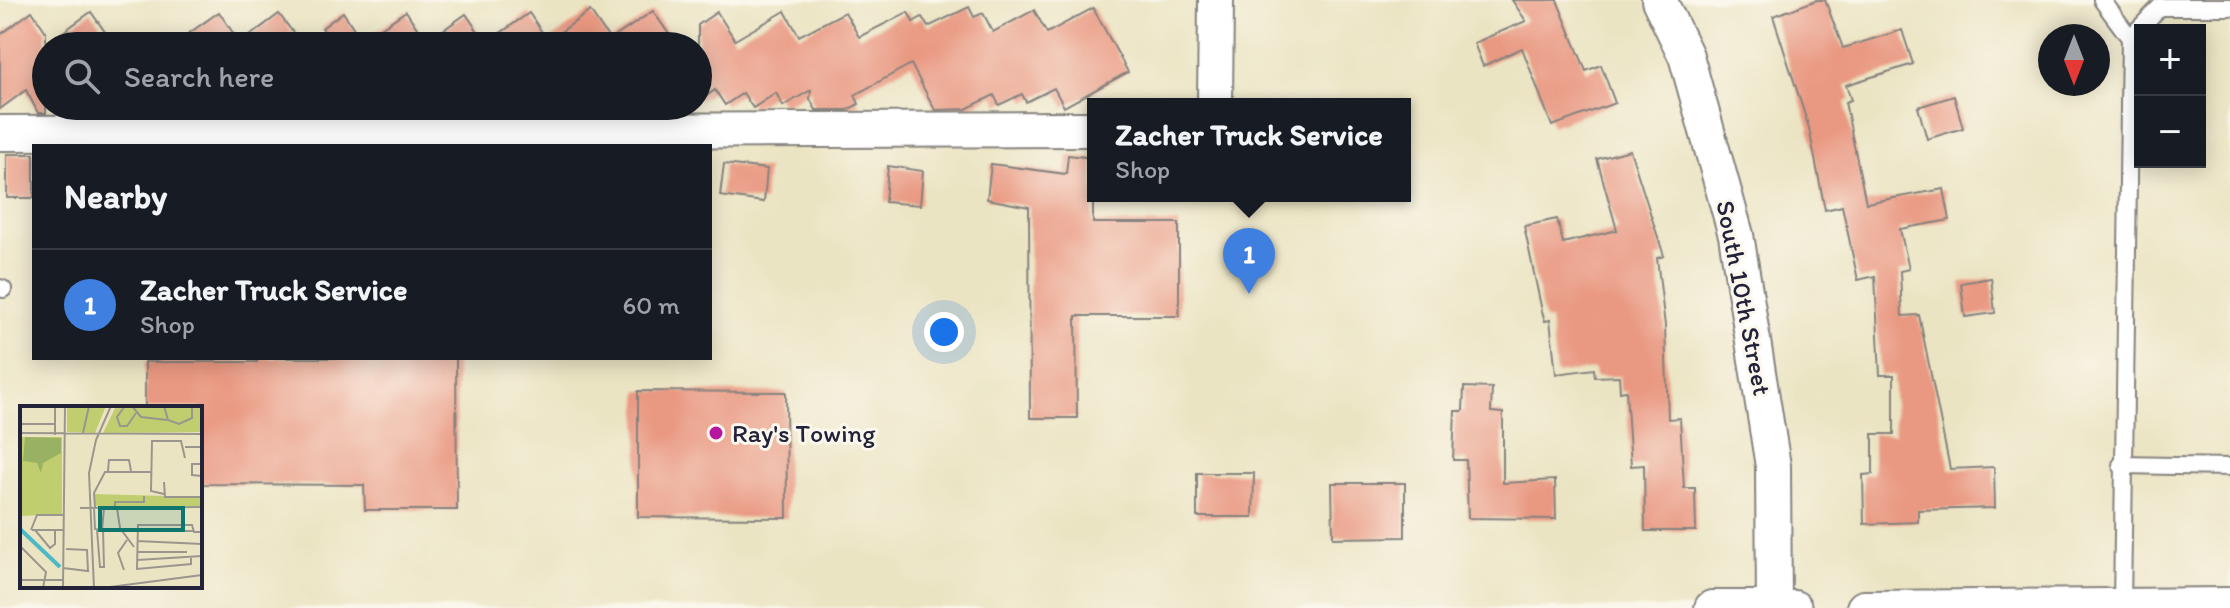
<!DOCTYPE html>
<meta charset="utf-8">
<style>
body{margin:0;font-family:Itim,sans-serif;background:#242831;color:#f1f3f6}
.controls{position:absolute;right:24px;top:24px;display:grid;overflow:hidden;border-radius:0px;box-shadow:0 4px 20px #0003}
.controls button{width:72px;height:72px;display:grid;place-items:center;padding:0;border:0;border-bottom:2px solid #363941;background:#171b24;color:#f1f3f6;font:40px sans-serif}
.compass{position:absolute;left:2038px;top:24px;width:72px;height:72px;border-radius:50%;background:#171b24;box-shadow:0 4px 20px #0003;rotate:180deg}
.you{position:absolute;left:944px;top:332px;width:28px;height:28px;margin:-20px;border:6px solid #fff;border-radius:50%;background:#1a73e8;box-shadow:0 0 0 12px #1a73e833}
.badge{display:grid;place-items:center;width:52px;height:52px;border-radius:50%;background:#d93025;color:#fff;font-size:26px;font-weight:700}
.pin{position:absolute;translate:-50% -66px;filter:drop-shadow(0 2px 4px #0008)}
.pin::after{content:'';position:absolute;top:42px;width:28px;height:24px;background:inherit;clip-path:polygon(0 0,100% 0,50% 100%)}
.popup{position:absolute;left:1087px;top:98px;width:324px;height:104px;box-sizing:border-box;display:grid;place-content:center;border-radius:0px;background:#171b24;filter:drop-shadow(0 2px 6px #0005);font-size:26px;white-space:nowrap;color:#9ea1a6}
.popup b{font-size:30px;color:#f1f3f6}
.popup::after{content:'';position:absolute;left:50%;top:100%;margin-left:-16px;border:16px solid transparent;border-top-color:#171b24}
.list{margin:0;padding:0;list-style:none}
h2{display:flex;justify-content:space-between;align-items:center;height:104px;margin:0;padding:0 32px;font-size:34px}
h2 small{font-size:26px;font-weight:400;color:#9ea1a6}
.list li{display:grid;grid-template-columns:52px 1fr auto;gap:24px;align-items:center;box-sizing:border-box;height:112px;padding:0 32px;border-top:2px solid #363941}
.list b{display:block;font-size:30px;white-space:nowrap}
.list p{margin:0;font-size:26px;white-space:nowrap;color:#9ea1a6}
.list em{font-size:26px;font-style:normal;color:#9ea1a6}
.icon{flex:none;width:44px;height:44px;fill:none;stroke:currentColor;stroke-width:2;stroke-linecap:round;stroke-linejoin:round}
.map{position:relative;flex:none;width:2230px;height:608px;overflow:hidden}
.search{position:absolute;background:#171b24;box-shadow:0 4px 20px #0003;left:32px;top:32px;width:680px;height:88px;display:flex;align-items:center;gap:20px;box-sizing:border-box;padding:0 28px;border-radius:44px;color:#9ea1a6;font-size:30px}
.panel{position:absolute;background:#171b24;box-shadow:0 4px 20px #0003;left:32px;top:144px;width:680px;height:216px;border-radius:0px}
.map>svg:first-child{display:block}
.building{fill:#e99881}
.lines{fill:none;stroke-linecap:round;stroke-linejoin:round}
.service-casing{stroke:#86837f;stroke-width:20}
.minor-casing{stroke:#86837f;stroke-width:38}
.service{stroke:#fff;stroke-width:16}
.minor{stroke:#fff;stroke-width:34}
.poi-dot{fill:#b5179e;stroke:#fbf7ec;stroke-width:3}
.labels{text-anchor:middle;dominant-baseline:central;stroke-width:6;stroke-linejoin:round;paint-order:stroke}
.street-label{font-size:26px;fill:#22223b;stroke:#fbf7ec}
.poi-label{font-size:26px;fill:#22223b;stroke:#fbf7ec;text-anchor:start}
.inset-river{fill:none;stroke:#4cb9c7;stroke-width:4}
.inset-road{fill:none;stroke:#9b968d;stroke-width:2}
.view{fill:#0f766e;fill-opacity:0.15;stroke:#0f766e;stroke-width:4}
.inset-edge{fill:none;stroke:#22223b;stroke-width:4}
</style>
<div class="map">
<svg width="2230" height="608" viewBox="0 0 2230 608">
<rect width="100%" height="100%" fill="#fbf7ec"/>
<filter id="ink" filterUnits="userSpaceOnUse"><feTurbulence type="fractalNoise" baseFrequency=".0125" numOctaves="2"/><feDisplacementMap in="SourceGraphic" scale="16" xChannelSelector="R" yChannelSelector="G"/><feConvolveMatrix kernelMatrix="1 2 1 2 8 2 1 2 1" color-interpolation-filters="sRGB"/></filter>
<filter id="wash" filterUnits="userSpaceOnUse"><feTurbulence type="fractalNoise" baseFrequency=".006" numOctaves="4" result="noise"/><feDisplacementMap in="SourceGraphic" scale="32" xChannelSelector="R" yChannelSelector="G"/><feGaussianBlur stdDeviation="1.8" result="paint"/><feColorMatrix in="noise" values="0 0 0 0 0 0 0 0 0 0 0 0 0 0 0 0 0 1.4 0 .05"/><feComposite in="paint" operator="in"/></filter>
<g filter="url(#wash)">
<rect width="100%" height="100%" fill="#ebe4c3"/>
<g id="blocks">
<g class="building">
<path d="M 1512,0 L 1557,0 L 1586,71 L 1601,65 L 1615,103 L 1552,126 L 1522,48 L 1483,66 L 1474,43 L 1526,21 Z"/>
<path d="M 1817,0 L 1825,0 L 1843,48 L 1902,30 L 1913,64 L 1846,85 L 1851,100 L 1845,102 L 1866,203 L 1944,189 L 1950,220 L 1900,229 L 1909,269 L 1900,271 L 1902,316 L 1919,315 L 1950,469 L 1994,467 L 1995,508 L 1918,510 L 1918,522 L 1864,524 L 1863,475 L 1873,474 L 1873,434 L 1894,434 L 1894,375 L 1880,375 L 1875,276 L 1858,280 L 1842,206 L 1825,210 L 1809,128 L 1773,16 Z"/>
<path d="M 969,7 L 974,17 L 983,13 L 993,32 L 1034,10 L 1047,33 L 1093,8 L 1128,72 L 1064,107 L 1054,88 L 1026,102 L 1022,94 L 999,105 L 994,95 L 966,109 L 935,110 L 911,64 L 855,95 L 859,104 L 847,110 L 816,110 L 810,99 L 811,90 L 783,106 L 776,93 L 753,108 L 743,93 L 725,105 L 715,90 L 698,102 L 698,25 L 717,12 L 735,40 L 785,11 L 799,36 L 845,12 L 859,37 L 908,12 L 913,22 L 922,17 L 928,27 Z"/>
<path d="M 32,11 L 46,32 L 46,44 L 91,12 L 115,46 L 46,46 L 46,113 L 38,113 L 26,90 L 0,109 L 0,35 Z"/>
<path d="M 406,11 L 426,42 L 466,14 L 486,43 L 529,13 L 548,41 L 590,11 L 610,40 L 653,11 L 677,46 L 336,46 L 322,28 L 343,12 L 362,41 Z"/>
<path d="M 219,12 L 240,43 L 279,14 L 303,46 L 171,46 Z"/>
<path d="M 1954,96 L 1963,128 L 1927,139 L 1918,107 Z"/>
<path d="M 1630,150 L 1664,256 L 1657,258 L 1665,326 L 1668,419 L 1680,418 L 1684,488 L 1695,488 L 1696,531 L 1645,531 L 1644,465 L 1631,466 L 1626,391 L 1620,392 L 1619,376 L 1595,377 L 1594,369 L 1556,374 L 1550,320 L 1545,321 L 1542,311 L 1524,226 L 1557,219 L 1563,243 L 1617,230 L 1597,159 Z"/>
<rect x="7" y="154" width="27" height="44"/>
<path d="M 1068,155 L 1093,158 L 1093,223 L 1179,223 L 1179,316 L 1076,316 L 1077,418 L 1030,418 L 1029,207 L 987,199 L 991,164 L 1066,174 Z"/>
<path d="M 724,164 L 767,169 L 764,202 L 720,196 Z"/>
<path d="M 888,166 L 923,171 L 920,205 L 885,202 Z"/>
<path d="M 1991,278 L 1995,313 L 1965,317 L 1961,283 Z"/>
<path d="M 257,358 L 456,358 L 457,510 L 365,510 L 364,485 L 200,484 L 200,408 L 145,408 L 145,362 L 257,362 Z"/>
<path d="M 1464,387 L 1492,388 L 1491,412 L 1503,413 L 1503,483 L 1555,480 L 1556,519 L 1468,518 L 1466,460 L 1453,460 L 1455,411 L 1463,411 Z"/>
<path d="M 638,391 L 786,392 L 787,518 L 638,517 Z"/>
<path d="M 1197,473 L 1254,473 L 1253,517 L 1197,517 Z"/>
<path d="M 1332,483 L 1405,483 L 1405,537 L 1333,538 Z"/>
</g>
</g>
</g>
<g filter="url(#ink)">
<use href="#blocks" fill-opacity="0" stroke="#86837f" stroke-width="2"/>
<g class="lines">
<g class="service-casing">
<g id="service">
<path d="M 2102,0 L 2130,38"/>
<path d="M 0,288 L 3,289"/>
<path d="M 2121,465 L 2230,467"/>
<path d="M 2122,606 L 2130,38 L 2160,7 L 2230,7"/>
</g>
</g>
<g class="minor-casing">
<g id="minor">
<path d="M 1659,0 L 1686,56 L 1736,235 L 1773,466 L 1774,608"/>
<path d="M 1215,104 L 1216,0"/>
<path d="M 0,133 L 1093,129"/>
<path d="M 1712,608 L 1794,608"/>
<path d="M 1864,608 L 2230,605"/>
</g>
</g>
<use href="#service" class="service"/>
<use href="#minor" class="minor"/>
</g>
</g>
<circle class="poi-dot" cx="716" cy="433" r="8"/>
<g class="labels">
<g class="street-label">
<text transform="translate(1744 298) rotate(79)">South 10th Street</text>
</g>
<g class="poi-label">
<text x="732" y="433">Ray's Towing</text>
</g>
</g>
<g transform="translate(20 406)">
<rect width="182" height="182" fill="#ebe4c3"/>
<path d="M 47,0 L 86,0 L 75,27 L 47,26 ZM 96,0 L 182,0 L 182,26 L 83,27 ZM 0,31 L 42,31 L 42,108 L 0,110 ZM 75,88 L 182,91 L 182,100 L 75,100 Z" fill="#c0ce70"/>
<path d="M 5,31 L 41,32 L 41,47 L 23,57 L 21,67 L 17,57 L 3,55 Z" fill="#98b162"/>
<path class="inset-river" d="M 0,123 L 40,161"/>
<path class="inset-road" d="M 105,0 L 97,11 L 100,20 L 107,20 L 116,7M 112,0 L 121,11 L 147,14M 144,0 L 148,14 L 159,18 L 172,12 L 172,0M 144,0 L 169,0M 0,18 L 35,18M 0,27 L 182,28M 63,27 L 69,0M 35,29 L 35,0M 178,41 L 165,41 L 182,41M 182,58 L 172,58 L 172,69 L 182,70M 88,65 L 89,54 L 109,54 L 111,65M 144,76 L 145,91 L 182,91M 144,88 L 131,85 L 132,35 L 161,35 L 165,52M 95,101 L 95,96 L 124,96 L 124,90M 60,102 L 182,101M 74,102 L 75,123 L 82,124 L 84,102M 75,102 L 74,87 L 85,66 L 131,66M 97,102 L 100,122 L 114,141M 118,118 L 117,163 L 171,158 L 171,150M 118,119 L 172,119 L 174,126 L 182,126M 11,124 L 17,109 L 44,109M 12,124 L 43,124M 15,124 L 30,142 L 35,138 L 35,124M 77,124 L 80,161 L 84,161 L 83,123M 118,125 L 174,125M 117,135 L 182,138M 0,140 L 26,166 L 23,182M 117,146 L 167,146M 117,154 L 182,150M 43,162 L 68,165 L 67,144 L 46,143M 104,164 L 98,147 L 107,134M 0,174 L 43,174M 43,182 L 45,0M 74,182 L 69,67 L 76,34 L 91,0M 82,182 L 182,169"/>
<path class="view" d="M 80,102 L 163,102 L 163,124 L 80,124 Z"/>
<rect width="182" height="182" class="inset-edge"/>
</g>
</svg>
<div class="controls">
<button>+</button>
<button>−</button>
</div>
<svg class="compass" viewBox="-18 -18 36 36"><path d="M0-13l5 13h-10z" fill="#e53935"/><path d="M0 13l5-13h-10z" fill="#9ea1a6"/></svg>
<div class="you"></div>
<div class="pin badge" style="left:1249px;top:294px;background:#3f7fe0">1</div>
<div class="popup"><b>Zacher Truck Service</b>Shop</div>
<div class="search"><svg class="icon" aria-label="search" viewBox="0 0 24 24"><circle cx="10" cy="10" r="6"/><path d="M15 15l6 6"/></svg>Search here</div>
<section class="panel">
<h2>Nearby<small></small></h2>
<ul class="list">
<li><span class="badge" style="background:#3f7fe0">1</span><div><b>Zacher Truck Service</b><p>Shop</p></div><em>60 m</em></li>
</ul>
</section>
</div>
